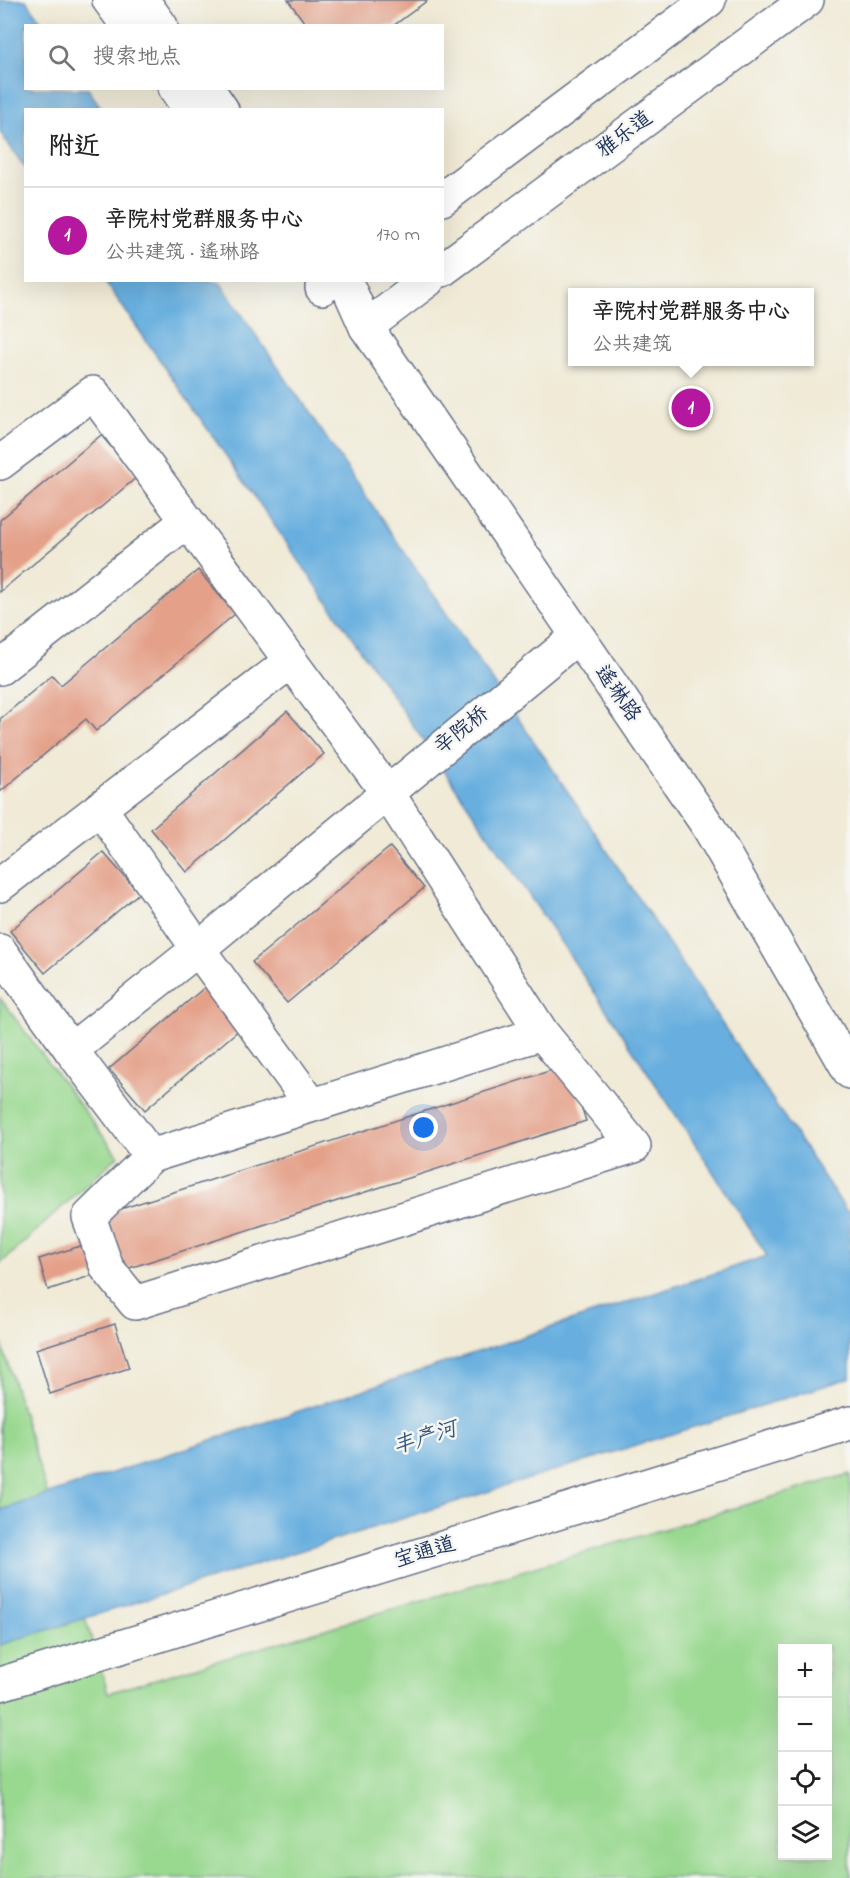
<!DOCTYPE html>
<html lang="zh">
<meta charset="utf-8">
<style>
body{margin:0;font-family:"Indie Flower","LXGW WenKai TC",sans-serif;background:#f2f2f2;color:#222}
.controls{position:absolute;right:18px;bottom:18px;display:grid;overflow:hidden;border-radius:0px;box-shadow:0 6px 24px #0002}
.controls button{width:54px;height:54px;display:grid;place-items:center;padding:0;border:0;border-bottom:2px solid #e0e0e0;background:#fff;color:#222;font:30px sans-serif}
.you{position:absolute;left:424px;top:1128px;width:21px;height:21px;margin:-15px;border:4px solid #fff;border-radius:50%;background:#1a73e8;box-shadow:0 0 0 9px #1a73e833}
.badge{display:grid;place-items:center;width:39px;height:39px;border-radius:50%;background:#b5179e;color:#fff;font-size:20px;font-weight:700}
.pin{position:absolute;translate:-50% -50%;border:3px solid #fff;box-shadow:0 2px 6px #0006}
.popup{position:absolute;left:568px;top:288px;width:246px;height:78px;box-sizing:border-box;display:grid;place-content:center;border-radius:0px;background:#fff;filter:drop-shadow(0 2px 4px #0005);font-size:20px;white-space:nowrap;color:#767676}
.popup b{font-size:22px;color:#222}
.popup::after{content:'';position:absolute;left:50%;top:100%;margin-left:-12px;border:12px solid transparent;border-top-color:#fff}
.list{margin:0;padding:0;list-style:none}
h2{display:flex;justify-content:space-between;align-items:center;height:78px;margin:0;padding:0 24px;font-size:26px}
h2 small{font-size:20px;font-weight:400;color:#767676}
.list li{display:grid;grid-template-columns:39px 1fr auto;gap:18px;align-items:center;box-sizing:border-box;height:96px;padding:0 24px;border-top:2px solid #e0e0e0}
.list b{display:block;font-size:22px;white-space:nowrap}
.list p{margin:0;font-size:20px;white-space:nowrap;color:#767676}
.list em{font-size:20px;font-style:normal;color:#767676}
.icon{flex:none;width:33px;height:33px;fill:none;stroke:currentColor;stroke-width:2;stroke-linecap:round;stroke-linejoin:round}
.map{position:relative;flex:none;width:850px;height:1878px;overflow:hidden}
.search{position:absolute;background:#fff;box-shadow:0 6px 24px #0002;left:24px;top:24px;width:420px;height:66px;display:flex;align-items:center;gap:15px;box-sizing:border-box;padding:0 21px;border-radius:0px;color:#767676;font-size:22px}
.panel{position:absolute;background:#fff;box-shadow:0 6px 24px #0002;left:24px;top:108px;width:420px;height:174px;border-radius:0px}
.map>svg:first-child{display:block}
.green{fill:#98d88f;stroke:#5a8476;stroke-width:1.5;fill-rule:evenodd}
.water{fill:#68afdf;stroke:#426f9e;stroke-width:1.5}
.building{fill:#e4a089}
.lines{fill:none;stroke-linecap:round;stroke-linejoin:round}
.minor-casing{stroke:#667088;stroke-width:36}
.major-casing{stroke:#667088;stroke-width:36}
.minor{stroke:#fff;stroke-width:33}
.major{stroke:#fff;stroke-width:33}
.labels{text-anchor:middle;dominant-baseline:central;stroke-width:5;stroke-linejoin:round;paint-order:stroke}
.street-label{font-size:21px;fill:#1b2f5e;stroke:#f6f6f2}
.water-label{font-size:22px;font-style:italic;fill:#325585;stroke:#f6f6f2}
</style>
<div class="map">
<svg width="850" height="1878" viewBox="0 0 850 1878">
<rect width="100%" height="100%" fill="#f6f6f2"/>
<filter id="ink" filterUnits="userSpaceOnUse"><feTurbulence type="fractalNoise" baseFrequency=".0167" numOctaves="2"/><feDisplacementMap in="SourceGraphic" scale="12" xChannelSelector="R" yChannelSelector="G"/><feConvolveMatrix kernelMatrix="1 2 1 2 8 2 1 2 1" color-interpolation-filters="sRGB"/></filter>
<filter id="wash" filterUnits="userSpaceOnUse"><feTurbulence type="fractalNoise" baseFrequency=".008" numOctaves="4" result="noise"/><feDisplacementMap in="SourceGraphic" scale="24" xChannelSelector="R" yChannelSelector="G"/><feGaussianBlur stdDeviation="1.35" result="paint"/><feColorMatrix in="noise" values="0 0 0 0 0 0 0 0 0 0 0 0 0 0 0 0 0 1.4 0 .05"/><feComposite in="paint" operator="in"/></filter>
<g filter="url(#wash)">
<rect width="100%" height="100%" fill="#f0ead6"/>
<g class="green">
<path d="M 0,998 L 118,1156 L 0,1264 Z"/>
<path d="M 0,1338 L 108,1693 L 850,1474 L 850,1878 L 0,1878 ZM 782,1648 L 828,1648 L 828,1856 L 782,1856 Z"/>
</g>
<g class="water">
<path d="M 0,0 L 26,0 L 44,25 L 26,26 L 26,88 L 88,89 L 102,109 L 26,110 L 25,168 L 0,132 Z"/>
<path d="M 105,281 L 219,281 L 552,768 L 846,1210 L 850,1211 L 850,1378 L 0,1645 L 0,1510 L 767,1256 C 556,925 328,604 105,281 Z"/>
</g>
<g id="blocks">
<g class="building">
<path d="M 288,0 L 428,0 L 393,26 L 307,26 Z"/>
<path d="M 101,435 L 137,477 L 0,592 L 0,520 Z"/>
<path d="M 198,570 L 235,614 L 96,731 L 86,719 L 0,792 L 0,719 L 52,675 L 61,685 Z"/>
<path d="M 287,711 L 324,754 L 187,872 L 151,829 Z"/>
<path d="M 390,847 L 424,888 L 287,1003 L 252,962 Z"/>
<path d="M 103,852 L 139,893 L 45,973 L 10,931 Z"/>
<path d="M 205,987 L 240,1029 L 145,1110 L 109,1069 Z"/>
<path d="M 568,1065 L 586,1121 L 120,1271 L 102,1215 Z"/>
<path d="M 90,1243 L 99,1273 L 48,1290 L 39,1259 Z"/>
<path d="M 115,1324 L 129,1368 L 50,1394 L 36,1349 Z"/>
</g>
</g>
</g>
<g filter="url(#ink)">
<use href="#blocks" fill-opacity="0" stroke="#667088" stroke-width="1.5"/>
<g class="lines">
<g class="minor-casing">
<g id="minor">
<path d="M 109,0 L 128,26"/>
<path d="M 142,0 L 161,26"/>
<path d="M 175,88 L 190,110"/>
<path d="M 207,88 L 222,110"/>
<path d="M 345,280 L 366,327 L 708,826 L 850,1072"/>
<path d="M 0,463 L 93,393 L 387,792 L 542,1033 L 634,1146 L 135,1303 L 107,1268 L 89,1217 L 151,1156"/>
<path d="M 0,668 L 187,521"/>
<path d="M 100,808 L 198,949 L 312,1105"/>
<path d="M 0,885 L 291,661"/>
<path d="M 0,951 L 71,1050 L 151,1156 L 542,1033"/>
<path d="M 71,1050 L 198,949 L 577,637"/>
<path d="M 0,1684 L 850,1423"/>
</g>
</g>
<g class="major-casing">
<g id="major">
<path d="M 442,199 L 709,0"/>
<path d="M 442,270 L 807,0"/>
<path d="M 322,288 L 333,280"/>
<path d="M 366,327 L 428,280"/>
</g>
</g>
<use href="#minor" class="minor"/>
<use href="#major" class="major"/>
</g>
</g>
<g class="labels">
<g class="street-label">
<text transform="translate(625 135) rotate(-37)">雅乐道</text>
<text transform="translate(617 694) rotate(55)">遥琳路</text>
<text transform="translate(462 731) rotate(-39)">辛院桥</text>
<text transform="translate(425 1553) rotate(-17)">宝通道</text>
</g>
<g class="water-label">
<text transform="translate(425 1439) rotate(-17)">丰产河</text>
</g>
</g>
</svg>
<div class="controls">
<button>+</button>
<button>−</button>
<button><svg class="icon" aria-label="locate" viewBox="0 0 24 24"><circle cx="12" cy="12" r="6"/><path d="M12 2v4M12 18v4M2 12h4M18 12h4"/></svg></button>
<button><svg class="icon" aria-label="layers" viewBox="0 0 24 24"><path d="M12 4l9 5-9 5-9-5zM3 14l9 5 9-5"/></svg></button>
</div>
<div class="you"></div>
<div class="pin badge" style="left:691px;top:408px">1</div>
<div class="popup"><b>辛院村党群服务中心</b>公共建筑</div>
<div class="search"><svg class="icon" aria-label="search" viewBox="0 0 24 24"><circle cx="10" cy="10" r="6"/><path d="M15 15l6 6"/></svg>搜索地点</div>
<section class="panel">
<h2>附近<small></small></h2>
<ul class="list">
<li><span class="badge">1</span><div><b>辛院村党群服务中心</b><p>公共建筑 · 遥琳路</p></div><em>170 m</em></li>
</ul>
</section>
</div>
